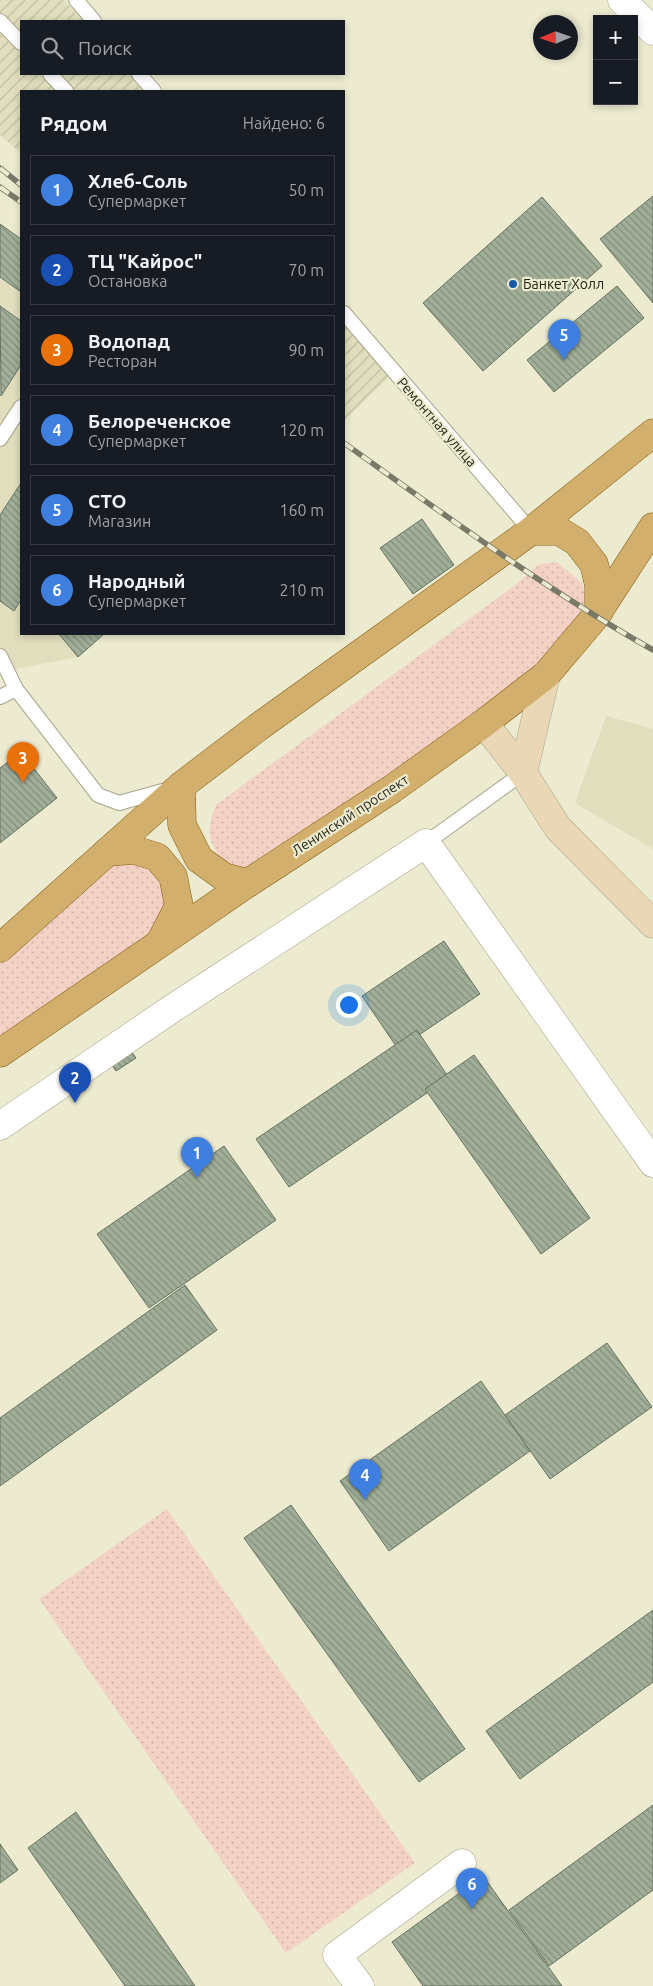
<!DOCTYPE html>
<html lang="ru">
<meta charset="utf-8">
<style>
body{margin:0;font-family:Ubuntu,sans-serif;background:#20242c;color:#f1f3f6}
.controls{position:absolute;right:15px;top:15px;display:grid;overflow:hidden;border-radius:0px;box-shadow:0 2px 8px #0003}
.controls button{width:45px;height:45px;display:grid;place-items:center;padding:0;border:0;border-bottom:1px solid #363941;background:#171b24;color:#f1f3f6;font:25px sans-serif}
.compass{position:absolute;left:533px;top:15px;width:45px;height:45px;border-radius:50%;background:#171b24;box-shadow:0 2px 8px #0003;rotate:268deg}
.you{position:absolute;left:348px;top:1004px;width:18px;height:18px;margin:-12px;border:4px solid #fff;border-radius:50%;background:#1a73e8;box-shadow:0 0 0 8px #1a73e833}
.badge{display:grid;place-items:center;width:32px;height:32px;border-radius:50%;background:#0b8043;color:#fff;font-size:16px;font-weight:700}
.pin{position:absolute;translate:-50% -41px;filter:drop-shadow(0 1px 2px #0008)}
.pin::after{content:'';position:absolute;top:26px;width:18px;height:15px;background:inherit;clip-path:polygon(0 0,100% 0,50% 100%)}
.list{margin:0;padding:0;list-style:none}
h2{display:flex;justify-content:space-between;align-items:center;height:65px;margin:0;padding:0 20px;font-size:21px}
h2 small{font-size:16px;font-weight:400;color:#9ea1a6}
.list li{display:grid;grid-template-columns:32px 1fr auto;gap:15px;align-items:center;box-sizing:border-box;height:70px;margin:0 10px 10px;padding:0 10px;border:1px solid #363941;border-radius:0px}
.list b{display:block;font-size:19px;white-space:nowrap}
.list p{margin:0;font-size:16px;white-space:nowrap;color:#9ea1a6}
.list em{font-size:16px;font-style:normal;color:#9ea1a6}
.icon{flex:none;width:28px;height:28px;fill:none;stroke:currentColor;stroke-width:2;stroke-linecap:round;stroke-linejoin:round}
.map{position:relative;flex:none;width:653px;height:1986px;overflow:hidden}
.search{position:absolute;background:#171b24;box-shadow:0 2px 8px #0003;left:20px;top:20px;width:325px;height:55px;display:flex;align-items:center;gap:12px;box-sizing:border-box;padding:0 18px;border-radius:0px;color:#9ea1a6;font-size:19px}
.panel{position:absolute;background:#171b24;box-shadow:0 2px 8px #0003;left:20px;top:90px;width:325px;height:545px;border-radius:0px}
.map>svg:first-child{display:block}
.built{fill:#e0debc}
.industrial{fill:url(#industrial-furrows)}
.green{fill:url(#green-dots)}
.building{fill:url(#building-back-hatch);stroke:#66735f}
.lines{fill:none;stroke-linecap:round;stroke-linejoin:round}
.lane-casing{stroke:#a7a58c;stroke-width:16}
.street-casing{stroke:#a7a58c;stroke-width:29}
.secondary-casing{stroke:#a7a58c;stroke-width:29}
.primary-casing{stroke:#835c10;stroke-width:29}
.lane{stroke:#fff;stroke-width:14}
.street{stroke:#fff;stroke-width:28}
.secondary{stroke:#e9d7b6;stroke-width:28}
.primary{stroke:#d3af6d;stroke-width:28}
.rail-casing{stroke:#7a7867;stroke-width:5.5}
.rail{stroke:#eceacf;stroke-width:4;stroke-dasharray:11;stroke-linecap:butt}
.poi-dot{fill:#165aaa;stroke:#eceacf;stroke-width:2}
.labels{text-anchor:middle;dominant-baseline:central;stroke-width:4.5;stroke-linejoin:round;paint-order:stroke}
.poi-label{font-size:14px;fill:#25241a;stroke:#eceacf;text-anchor:start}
.street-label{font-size:14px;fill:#25241a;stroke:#eceacf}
</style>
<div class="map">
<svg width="653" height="1986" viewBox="0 0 653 1986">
<defs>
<pattern id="industrial-furrows" width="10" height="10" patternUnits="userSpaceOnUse" patternTransform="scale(1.25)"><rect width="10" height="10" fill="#e0debc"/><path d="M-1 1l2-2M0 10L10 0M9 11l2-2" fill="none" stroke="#c0bea1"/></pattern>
<pattern id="green-dots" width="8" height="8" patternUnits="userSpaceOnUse" patternTransform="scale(1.25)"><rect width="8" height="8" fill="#f3d2c5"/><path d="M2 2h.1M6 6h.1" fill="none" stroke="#d0b4a9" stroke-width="1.8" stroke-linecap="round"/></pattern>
<pattern id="building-back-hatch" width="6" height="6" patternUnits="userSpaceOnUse" patternTransform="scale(1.25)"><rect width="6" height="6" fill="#a1af99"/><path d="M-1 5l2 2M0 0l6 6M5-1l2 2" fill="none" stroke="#838e7c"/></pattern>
</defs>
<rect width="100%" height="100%" fill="#eceacf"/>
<g class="built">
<path d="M 0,224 L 21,239 L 21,634 L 104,634 L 78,657 L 0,672 Z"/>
<path d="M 606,716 L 653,729 L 653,849 L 575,803 Z"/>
</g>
<g class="industrial">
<path d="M 0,0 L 64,0 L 83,21 L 21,21 L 21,74 L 130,74 L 145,91 L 21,91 L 21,153 L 0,135 Z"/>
<path d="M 344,314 L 395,371 L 344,421 Z"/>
</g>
<g class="green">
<path d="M 557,562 L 582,583 L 586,599 L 576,626 L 521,684 L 264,871 L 232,871 C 211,847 203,837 216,805 L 511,588 L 540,564 Z"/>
<path d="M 117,861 C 153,866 162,874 167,910 L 152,931 L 0,1042 L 0,957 Z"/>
<path d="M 167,1509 L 415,1863 L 286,1953 L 39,1599 Z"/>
</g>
<g class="building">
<path d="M 653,196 L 653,303 L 600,239 Z"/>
<path d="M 542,197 L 602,266 L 483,371 L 423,303 Z"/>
<path d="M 0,224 L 21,239 L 21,292 L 0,277 Z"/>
<path d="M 617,286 L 644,318 L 554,392 L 527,360 Z"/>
<path d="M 0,306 L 21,321 L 21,365 L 1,396 Z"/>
<path d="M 21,483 L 21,600 L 14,611 L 0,601 L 0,515 Z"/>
<path d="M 422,519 L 454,565 L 413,594 L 380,548 Z"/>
<path d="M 59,634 L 104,634 L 78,657 Z"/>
<path d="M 21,752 L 57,798 L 0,843 L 0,768 Z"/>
<path d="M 444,941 L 480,994 L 398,1049 L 362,996 Z"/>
<path d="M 417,1030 L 449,1078 L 289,1187 L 256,1139 Z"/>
<path d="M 126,1044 L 136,1058 L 116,1071 L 106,1057 Z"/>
<path d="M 474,1055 L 590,1218 L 541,1254 L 425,1089 Z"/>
<path d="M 224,1146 L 276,1220 L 149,1308 L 97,1234 Z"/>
<path d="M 185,1285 L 217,1330 L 0,1486 L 0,1418 Z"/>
<path d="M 607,1343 L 652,1407 L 550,1479 L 505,1415 Z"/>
<path d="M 481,1381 L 530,1451 L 389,1551 L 340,1481 Z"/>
<path d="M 291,1505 L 465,1749 L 419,1782 L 244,1538 Z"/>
<path d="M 653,1610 L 653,1682 L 520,1779 L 486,1731 Z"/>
<path d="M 653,1805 L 653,1890 L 549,1966 L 509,1910 Z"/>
<path d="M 76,1812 L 195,1986 L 125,1986 L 28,1848 Z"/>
<path d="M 0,1844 L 18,1870 L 0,1883 Z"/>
<path d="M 483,1876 L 562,1986 L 423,1986 L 392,1942 Z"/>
</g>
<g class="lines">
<g class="lane-casing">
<g id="lane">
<path d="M 76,0 L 94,21"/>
<path d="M 0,21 L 21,43"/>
<path d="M 50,74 L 66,91"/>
<path d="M 139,74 L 154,91"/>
<path d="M 344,313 L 531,531"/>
<path d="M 0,439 L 21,407"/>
<path d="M 0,656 L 16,689 L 98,795 L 119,803 L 170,789"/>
<path d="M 0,697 L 16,689"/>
<path d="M 426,843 L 523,773"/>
</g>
</g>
<g class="street-casing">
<g id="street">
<path d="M 622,0 L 653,31"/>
<path d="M 0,1126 L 170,1010 L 426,843 L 653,1163"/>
<path d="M 360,1986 L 337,1955 L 462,1863"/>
</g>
</g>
<g class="secondary-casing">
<g id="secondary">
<path d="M 484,723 L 523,773 L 558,828 L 653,924"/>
<path d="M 523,773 L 546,675"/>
</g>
</g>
<g class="primary-casing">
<g id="primary">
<path d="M 531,531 L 559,531 L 577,542 L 594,564 L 599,585 L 599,611"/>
<path d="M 181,786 L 182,825 L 199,859 L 224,877 L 248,883"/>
<path d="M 107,852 L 134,850 L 157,857 L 173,876 L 179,906 L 161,941"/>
<path d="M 0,948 L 181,786 L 257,728 L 531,531 L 653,433"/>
<path d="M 0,1053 L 248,883 L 392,789 L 484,723 L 546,675 L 595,617 L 653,527"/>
</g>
</g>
<use href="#lane" class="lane"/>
<use href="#street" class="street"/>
<use href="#secondary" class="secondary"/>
<use href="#primary" class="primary"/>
<g class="rail-casing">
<g id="rail">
<path d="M 0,168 L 21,185"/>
<path d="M 0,187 L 21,202"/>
<path d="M 344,443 C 445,515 545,589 653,650"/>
</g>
</g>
<use href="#rail" class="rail"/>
</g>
<circle class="poi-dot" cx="513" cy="284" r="5"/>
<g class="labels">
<g class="poi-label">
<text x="523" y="284">Банкет Холл</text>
</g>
<g class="street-label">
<text transform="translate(437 422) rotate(49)">Ремонтная улица</text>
<text transform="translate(350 815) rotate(-33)">Ленинский проспект</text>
</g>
</g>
</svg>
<div class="controls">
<button>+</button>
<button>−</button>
</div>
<svg class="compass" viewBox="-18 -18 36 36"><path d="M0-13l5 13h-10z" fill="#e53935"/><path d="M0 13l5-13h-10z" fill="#9ea1a6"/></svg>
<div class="you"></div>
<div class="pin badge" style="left:197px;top:1178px;background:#3f7fe0">1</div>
<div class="pin badge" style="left:75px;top:1103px;background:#1a4fb4">2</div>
<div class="pin badge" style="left:23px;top:783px;background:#e8710a">3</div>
<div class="pin badge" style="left:365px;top:1500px;background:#3f7fe0">4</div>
<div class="pin badge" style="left:564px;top:360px;background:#3f7fe0">5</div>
<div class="pin badge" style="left:472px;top:1909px;background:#3f7fe0">6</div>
<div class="search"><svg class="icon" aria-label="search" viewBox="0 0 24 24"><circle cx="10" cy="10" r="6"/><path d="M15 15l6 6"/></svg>Поиск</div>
<section class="panel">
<h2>Рядом<small>Найдено: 6</small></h2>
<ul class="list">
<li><span class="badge" style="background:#3f7fe0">1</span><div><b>Хлеб-Соль</b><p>Супермаркет</p></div><em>50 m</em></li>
<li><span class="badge" style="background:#1a4fb4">2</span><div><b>ТЦ &quot;Кайрос&quot;</b><p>Остановка</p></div><em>70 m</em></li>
<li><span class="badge" style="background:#e8710a">3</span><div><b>Водопад</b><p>Ресторан</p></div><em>90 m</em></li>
<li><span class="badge" style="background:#3f7fe0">4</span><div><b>Белореченское</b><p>Супермаркет</p></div><em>120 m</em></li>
<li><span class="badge" style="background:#3f7fe0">5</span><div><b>СТО</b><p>Магазин</p></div><em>160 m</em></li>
<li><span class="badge" style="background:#3f7fe0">6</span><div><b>Народный</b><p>Супермаркет</p></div><em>210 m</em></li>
</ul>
</section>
</div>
